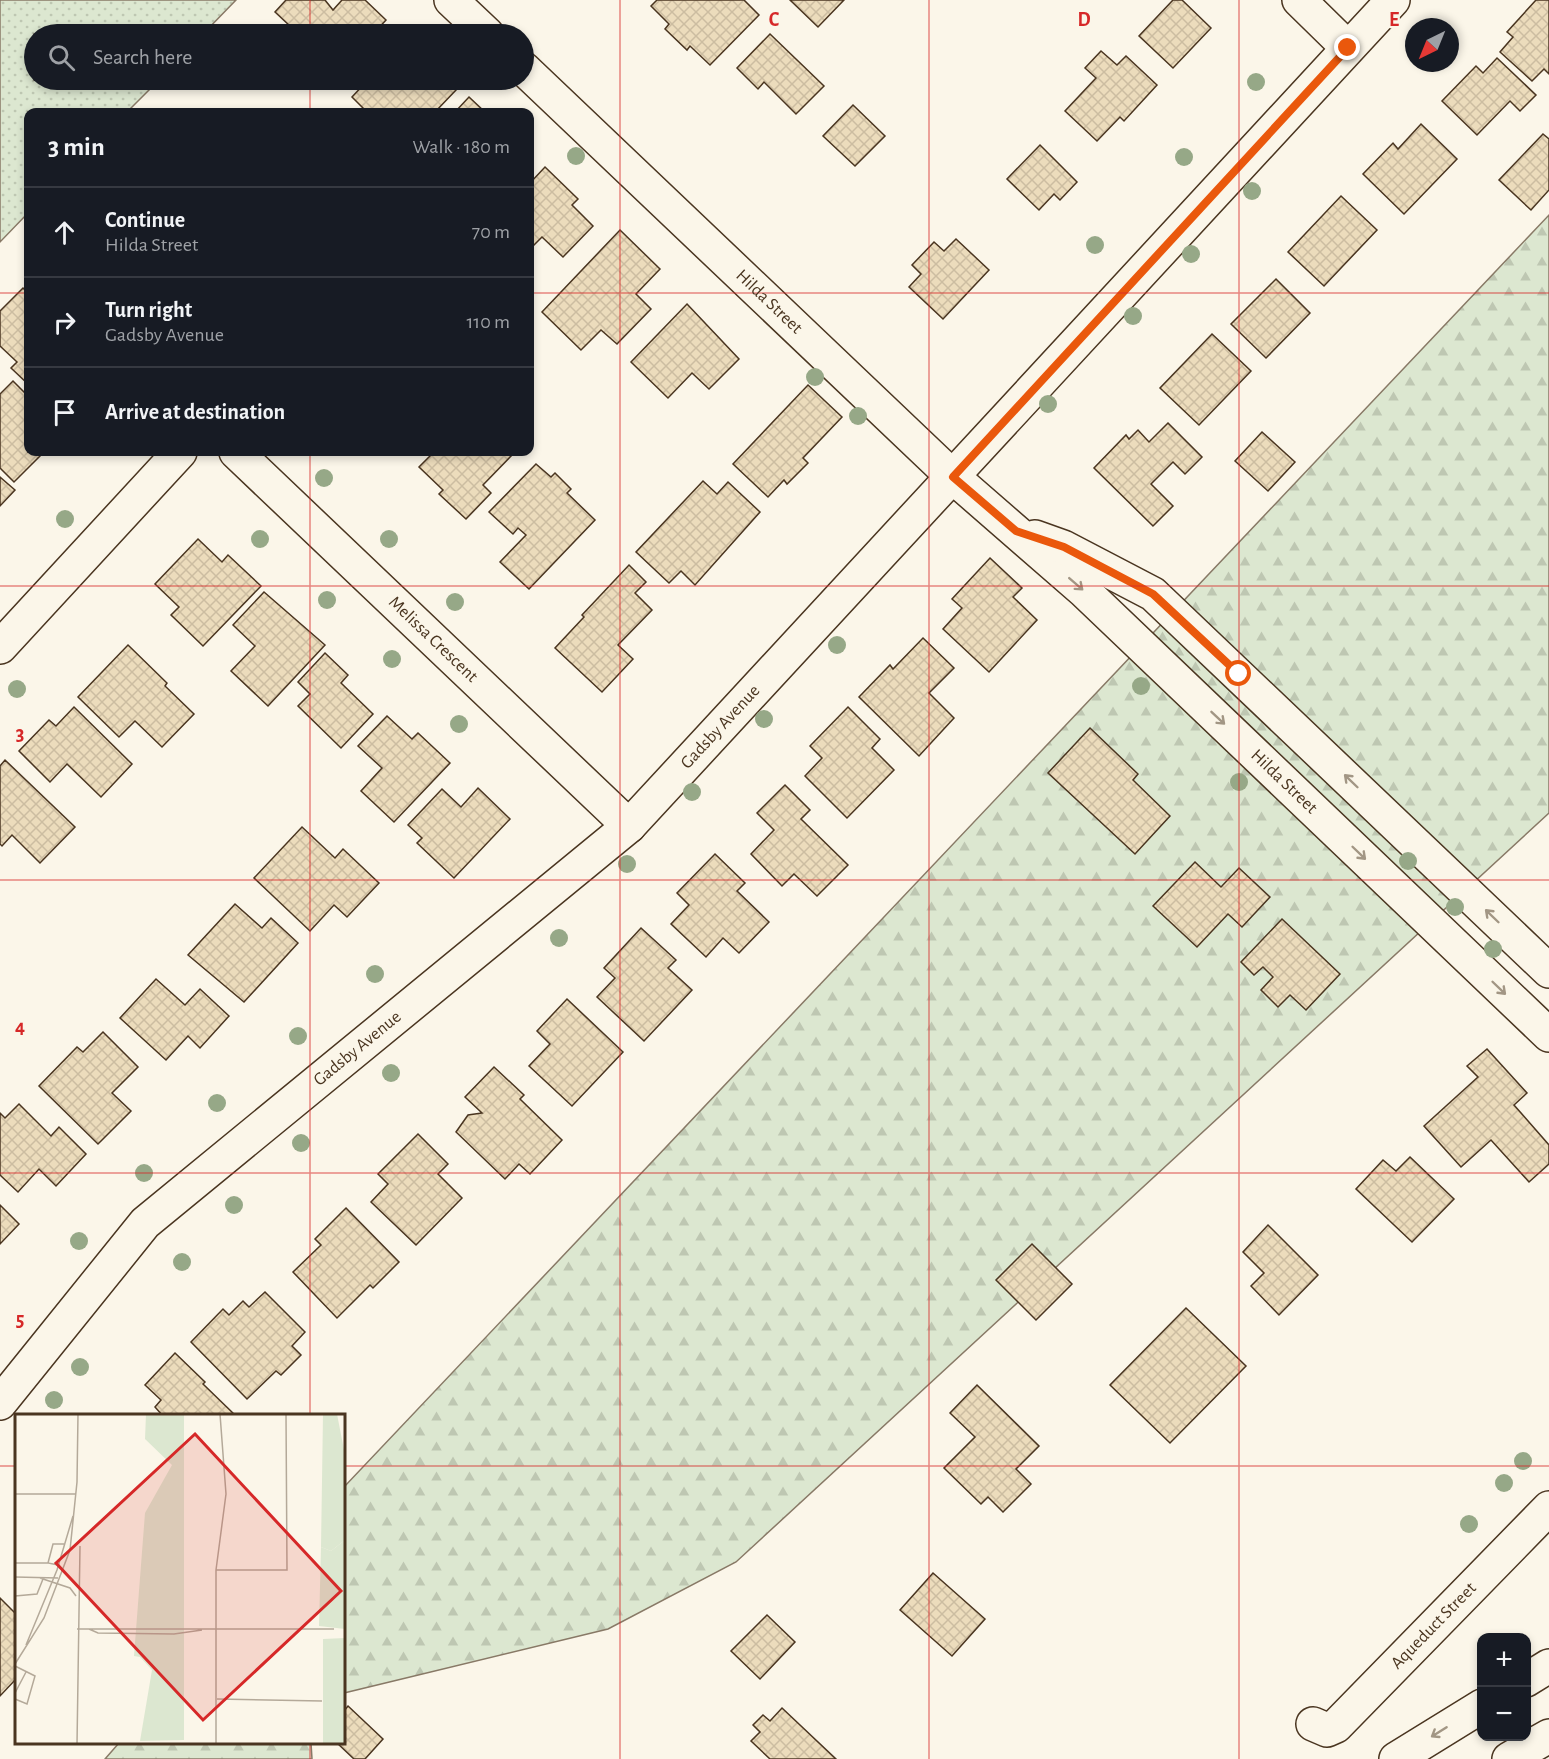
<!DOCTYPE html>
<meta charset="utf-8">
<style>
body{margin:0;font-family:"Alegreya Sans",sans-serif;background:#20242c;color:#f1f3f6}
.controls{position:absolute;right:18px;bottom:18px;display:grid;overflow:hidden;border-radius:12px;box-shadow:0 3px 9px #0003}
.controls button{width:54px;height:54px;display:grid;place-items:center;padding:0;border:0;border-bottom:2px solid #363941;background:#171b24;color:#f1f3f6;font:30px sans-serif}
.compass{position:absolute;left:1405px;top:18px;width:54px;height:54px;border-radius:50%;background:#171b24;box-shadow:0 3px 9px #0003;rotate:223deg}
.stop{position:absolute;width:18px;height:18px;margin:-14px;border:4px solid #ea580c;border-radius:50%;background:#fff}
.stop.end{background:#ea580c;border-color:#fff;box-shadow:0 2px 6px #0008}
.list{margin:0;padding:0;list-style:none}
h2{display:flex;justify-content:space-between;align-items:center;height:78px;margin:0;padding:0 24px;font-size:26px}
h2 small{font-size:20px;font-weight:400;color:#9ea1a6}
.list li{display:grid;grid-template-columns:39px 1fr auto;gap:18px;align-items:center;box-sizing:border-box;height:90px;padding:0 24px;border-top:2px solid #363941}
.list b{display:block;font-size:22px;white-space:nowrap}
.list p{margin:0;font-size:20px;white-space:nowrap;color:#9ea1a6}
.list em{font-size:20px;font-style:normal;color:#9ea1a6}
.icon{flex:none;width:33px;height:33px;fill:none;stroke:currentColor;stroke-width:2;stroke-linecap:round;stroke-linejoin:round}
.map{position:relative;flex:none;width:1549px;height:1759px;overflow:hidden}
.search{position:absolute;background:#171b24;box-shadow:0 3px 9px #0003;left:24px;top:24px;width:510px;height:66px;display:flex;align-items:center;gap:15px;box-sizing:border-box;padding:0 21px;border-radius:33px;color:#9ea1a6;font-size:22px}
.panel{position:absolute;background:#171b24;box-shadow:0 3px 9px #0003;left:24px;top:108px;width:510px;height:348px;border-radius:12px}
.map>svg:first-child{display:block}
.grass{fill:url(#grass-dots);stroke:#887966;stroke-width:1.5}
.forest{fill:url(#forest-firs);stroke:#887966;stroke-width:1.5}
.building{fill:url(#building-cross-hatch);stroke:#4a3520;stroke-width:1.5}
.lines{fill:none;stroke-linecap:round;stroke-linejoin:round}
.minor-casing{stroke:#4a3520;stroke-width:36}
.secondary-casing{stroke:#4a3520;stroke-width:36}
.minor{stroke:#fbf6e9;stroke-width:33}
.secondary{stroke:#fbf6e9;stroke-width:33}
.tree{fill:#96a887}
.oneway{stroke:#a29684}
.route{stroke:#ea580c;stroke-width:8}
.grid{fill:none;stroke:#d62828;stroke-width:1.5;stroke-opacity:0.55}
.labels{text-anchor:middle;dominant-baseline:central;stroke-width:4.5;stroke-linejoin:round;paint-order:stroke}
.street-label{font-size:18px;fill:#4a3520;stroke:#fbf6e9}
.inset-road{fill:none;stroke:#b4a999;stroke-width:1.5}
.view{fill:#d62828;fill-opacity:0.15;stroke:#d62828;stroke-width:3}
.inset-edge{fill:none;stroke:#4a3520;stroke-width:3}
.grid-label{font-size:20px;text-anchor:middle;font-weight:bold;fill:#d62828;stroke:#fbf6e9;stroke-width:4.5;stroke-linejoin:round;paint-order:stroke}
</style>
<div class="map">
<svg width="1549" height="1759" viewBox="0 0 1549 1759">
<defs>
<pattern id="grass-dots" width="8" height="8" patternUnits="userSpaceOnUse" patternTransform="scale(1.5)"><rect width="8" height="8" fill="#dce7d0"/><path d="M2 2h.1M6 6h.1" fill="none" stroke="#bec7b2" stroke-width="1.8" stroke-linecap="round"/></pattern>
<pattern id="forest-firs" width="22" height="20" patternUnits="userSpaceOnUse" patternTransform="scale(1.5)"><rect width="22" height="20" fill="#dce7d0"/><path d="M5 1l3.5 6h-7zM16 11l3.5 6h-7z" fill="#bec7b2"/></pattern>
<pattern id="building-cross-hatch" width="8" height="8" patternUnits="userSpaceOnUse" patternTransform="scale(1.5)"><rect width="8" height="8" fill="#ecdcbc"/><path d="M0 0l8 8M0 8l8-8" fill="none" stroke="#ccbda1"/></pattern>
</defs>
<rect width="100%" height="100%" fill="#fbf6e9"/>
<path class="grass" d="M 0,0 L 236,0 L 203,34 L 34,34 L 34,80 L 159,80 L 127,112 L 28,112 L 28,213 L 0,242 Z"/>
<g class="forest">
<path d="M 1549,215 L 1549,813 L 736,1562 L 608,1629 L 344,1693 L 344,1487 Z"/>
<path d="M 119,1743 L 311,1743 L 312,1759 L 105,1759 Z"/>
</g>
<g class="building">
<path d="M 286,0 L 325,0 L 333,10 L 342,0 L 365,0 L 386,20 L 373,34 L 283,34 L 290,26 L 275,12 Z"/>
<path d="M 657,0 L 744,0 L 759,15 L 710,65 L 690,46 L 687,50 L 665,29 L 669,24 L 651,6 Z"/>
<path d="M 790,0 L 844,0 L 818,27 Z"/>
<path d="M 1173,0 L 1182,0 L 1211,28 L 1173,68 L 1139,36 Z"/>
<path d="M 1536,0 L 1549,0 L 1549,74 L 1544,69 L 1532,81 L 1500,52 L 1513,37 L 1507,32 Z"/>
<path d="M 770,34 L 824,86 L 796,114 L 764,82 L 758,89 L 737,68 Z"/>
<path d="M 1101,51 L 1117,65 L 1126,56 L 1157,85 L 1124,121 L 1120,117 L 1097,141 L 1065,111 L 1096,78 L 1085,68 Z"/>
<path d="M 1497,58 L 1536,95 L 1520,111 L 1510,101 L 1477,135 L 1442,101 L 1476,66 L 1483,73 Z"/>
<path d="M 365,80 L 445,80 L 456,90 L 435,112 L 367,112 L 352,97 L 367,81 Z"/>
<path d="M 469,97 L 485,112 L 455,112 Z"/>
<path d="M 853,105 L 885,136 L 855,166 L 823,136 Z"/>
<path d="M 1421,124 L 1457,159 L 1404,214 L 1363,174 L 1393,143 L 1398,149 Z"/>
<path d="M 1543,134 L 1549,139 L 1549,190 L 1531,210 L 1499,180 Z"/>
<path d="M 1040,145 L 1077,182 L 1060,200 L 1054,194 L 1039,210 L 1007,179 Z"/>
<path d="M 545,167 L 578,199 L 572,205 L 593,226 L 563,257 L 542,237 L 530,249 L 530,183 Z"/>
<path d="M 1341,196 L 1377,230 L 1324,286 L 1288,252 Z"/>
<path d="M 620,230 L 660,269 L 636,294 L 651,309 L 617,344 L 601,330 L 581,350 L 542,312 Z"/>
<path d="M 956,239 L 989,270 L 943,319 L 909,287 L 921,274 L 912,265 L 934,242 L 944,251 Z"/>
<path d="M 1276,279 L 1310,313 L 1266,358 L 1231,324 Z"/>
<path d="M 23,288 L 28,293 L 28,384 L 11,368 L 17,362 L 0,346 L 0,311 Z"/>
<path d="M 687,304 L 739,359 L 709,389 L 692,373 L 668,398 L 631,362 Z"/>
<path d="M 1212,334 L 1251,371 L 1199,425 L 1160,388 Z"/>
<path d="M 13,381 L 28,396 L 28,426 L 25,430 L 28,434 L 28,452 L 44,452 L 14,482 L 0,468 L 0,394 Z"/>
<path d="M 808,385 L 842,417 L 803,458 L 808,463 L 787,484 L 784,480 L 768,497 L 733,464 Z"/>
<path d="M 1168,423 L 1202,457 L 1185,474 L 1173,462 L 1151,484 L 1173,506 L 1153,526 L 1094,468 L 1126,435 L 1129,439 L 1138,430 L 1149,442 Z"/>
<path d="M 1262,432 L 1295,462 L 1268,491 L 1235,461 Z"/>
<path d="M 434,452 L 512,452 L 514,453 L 483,485 L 491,493 L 466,519 L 439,494 L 443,490 L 419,467 Z"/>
<path d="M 536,464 L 551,477 L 555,473 L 571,489 L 567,493 L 595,520 L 529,589 L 500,562 L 526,535 L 518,528 L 513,534 L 489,512 Z"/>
<path d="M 0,477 L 15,490 L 0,506 Z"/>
<path d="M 703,481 L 717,494 L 728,482 L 760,512 L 695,585 L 681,571 L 669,583 L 636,552 Z"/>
<path d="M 198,539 L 222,562 L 228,555 L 261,586 L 203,646 L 171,615 L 179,607 L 155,584 Z"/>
<path d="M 990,558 L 1022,588 L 1013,597 L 1037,620 L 989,672 L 943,629 L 962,608 L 952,599 Z"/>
<path d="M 629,565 L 646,582 L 635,593 L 652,610 L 618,645 L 633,659 L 602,692 L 555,648 L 584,617 L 582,615 Z"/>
<path d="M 264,592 L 325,645 L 268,706 L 231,671 L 255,646 L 233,625 Z"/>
<path d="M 923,638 L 954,668 L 929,693 L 954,718 L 919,756 L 859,697 L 890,665 L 893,669 Z"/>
<path d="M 128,645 L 167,683 L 165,686 L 194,714 L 162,747 L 135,721 L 119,737 L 78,697 Z"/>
<path d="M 325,653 L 348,675 L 341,683 L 373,714 L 341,748 L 298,706 L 310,694 L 298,682 Z"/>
<path d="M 74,707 L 132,764 L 101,797 L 67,764 L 50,782 L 19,751 L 49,720 L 56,726 Z"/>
<path d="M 848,707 L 880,739 L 872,748 L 894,770 L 847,818 L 805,776 L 822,758 L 810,746 Z"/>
<path d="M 387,716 L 412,739 L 418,733 L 450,763 L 394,822 L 361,791 L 382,768 L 358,746 Z"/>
<path d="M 1090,728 L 1138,774 L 1133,780 L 1170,816 L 1135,854 L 1048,773 Z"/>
<path d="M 5,760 L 75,827 L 40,863 L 12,835 L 2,846 L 0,844 L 0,766 Z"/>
<path d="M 785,785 L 810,810 L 801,819 L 848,865 L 817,896 L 794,874 L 782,886 L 751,854 L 774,830 L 757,813 Z"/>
<path d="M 478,788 L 510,819 L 454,878 L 417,843 L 422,838 L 408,825 L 442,789 L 461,807 Z"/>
<path d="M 302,827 L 335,858 L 343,849 L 379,883 L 347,917 L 334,905 L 310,931 L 254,878 Z"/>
<path d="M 715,854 L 745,883 L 737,891 L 769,922 L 739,953 L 723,938 L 706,957 L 671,924 L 689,905 L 677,893 Z"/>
<path d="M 1195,862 L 1221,887 L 1239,868 L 1270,897 L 1242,927 L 1228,914 L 1197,947 L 1153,906 Z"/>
<path d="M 235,904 L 262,928 L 271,918 L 298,943 L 244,1002 L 188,955 Z"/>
<path d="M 1282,919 L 1340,974 L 1306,1010 L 1290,995 L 1278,1007 L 1261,990 L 1273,977 L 1263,967 L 1254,975 L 1241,962 Z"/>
<path d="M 641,928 L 676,960 L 668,968 L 692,990 L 644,1041 L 597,997 L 615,978 L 604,968 Z"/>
<path d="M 156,979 L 185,1005 L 200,989 L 229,1016 L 200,1048 L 188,1036 L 166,1060 L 120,1018 Z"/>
<path d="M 567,999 L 623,1052 L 572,1106 L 529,1066 L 550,1044 L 537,1031 Z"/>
<path d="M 103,1032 L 138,1067 L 112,1093 L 131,1111 L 98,1144 L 39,1086 L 77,1047 L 83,1052 Z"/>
<path d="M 1487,1049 L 1527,1093 L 1514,1105 L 1549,1145 L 1549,1164 L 1529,1182 L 1491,1140 L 1461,1167 L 1424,1126 L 1478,1077 L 1467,1066 Z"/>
<path d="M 494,1067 L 524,1095 L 520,1099 L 562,1140 L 530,1174 L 519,1164 L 505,1179 L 456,1132 L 468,1115 L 482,1113 L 465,1097 Z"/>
<path d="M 19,1104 L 51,1136 L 59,1127 L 86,1154 L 56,1186 L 39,1169 L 18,1192 L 0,1175 L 0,1113 L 5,1118 Z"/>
<path d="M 418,1134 L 448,1164 L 438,1174 L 462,1198 L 416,1245 L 371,1202 L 388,1184 L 378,1174 Z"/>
<path d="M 1410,1157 L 1454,1199 L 1412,1242 L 1356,1189 L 1383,1160 L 1396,1171 Z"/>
<path d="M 0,1205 L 19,1224 L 0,1244 Z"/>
<path d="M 346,1208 L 399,1262 L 373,1288 L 370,1285 L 337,1318 L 293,1272 L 321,1245 L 315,1239 Z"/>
<path d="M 1268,1225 L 1318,1275 L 1279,1315 L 1251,1286 L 1264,1273 L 1243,1252 Z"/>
<path d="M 1032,1244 L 1072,1284 L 1036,1320 L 996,1280 Z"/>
<path d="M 265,1292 L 305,1332 L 292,1346 L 301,1355 L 281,1375 L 276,1371 L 247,1399 L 191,1342 L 223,1309 L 229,1315 L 243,1301 L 249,1307 Z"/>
<path d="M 1186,1308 L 1246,1366 L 1170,1443 L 1110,1385 Z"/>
<path d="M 175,1353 L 205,1382 L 203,1384 L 236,1416 L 163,1416 L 155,1407 L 161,1400 L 145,1385 Z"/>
<path d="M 977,1385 L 1039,1446 L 1016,1469 L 1031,1484 L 1003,1512 L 988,1497 L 981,1504 L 944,1468 L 975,1437 L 950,1413 Z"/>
<path d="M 933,1573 L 985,1619 L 952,1656 L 900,1610 Z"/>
<path d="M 0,1598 L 16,1614 L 16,1679 L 0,1696 Z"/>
<path d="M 767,1615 L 795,1642 L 760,1679 L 731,1651 Z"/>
<path d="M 348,1706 L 383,1739 L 365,1759 L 354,1759 L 336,1742 L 344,1742 L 344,1711 Z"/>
<path d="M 782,1708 L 836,1759 L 770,1759 L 751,1741 L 760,1732 L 753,1725 L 763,1715 L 770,1721 Z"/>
</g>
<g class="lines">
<g class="minor-casing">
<g id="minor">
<path d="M 451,0 L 487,34"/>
<path d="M 1299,0 L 1348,48"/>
<path id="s1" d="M 524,69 L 953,477 L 1084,591 L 1549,1035"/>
<path id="s2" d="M 236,452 L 629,826"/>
<path d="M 1035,537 L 1063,547 L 1153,594 L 1549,971"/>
<path d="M 0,647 L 180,452"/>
<path id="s3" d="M 0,1403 L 145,1223 L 629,826 L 1393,0"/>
<path id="s4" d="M 1313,1724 L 1327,1730 L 1336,1726 L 1549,1508"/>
</g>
</g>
<g class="secondary-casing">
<g id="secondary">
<path d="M 1526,1680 L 1549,1666"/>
<path d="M 1396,1759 L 1482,1706"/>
<path d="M 1509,1759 L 1549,1736"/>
</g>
</g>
<use href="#minor" class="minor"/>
<use href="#secondary" class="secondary"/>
</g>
<g class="tree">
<circle cx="1256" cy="82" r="9"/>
<circle cx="576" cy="156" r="9"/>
<circle cx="1184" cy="157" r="9"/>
<circle cx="1252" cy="191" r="9"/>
<circle cx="1095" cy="245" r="9"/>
<circle cx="1191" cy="254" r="9"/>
<circle cx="1133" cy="316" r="9"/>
<circle cx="815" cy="377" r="9"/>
<circle cx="1048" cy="404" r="9"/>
<circle cx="858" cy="416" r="9"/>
<circle cx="324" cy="478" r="9"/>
<circle cx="65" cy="519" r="9"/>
<circle cx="260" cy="539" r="9"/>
<circle cx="389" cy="539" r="9"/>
<circle cx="327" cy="600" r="9"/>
<circle cx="455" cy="602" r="9"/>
<circle cx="837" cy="645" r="9"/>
<circle cx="392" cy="659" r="9"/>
<circle cx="1141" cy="686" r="9"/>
<circle cx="17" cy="689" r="9"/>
<circle cx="764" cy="719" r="9"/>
<circle cx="459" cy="724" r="9"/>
<circle cx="1239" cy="782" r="9"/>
<circle cx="692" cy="792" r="9"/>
<circle cx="1408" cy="861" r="9"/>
<circle cx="627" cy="864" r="9"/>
<circle cx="1455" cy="907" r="9"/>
<circle cx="559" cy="938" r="9"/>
<circle cx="1493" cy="949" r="9"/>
<circle cx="375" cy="974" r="9"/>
<circle cx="298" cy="1036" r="9"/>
<circle cx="391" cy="1073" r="9"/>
<circle cx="217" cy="1103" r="9"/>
<circle cx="301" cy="1143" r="9"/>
<circle cx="144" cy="1173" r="9"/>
<circle cx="234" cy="1205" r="9"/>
<circle cx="79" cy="1241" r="9"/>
<circle cx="182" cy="1262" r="9"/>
<circle cx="80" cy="1367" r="9"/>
<circle cx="54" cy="1400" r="9"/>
<circle cx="1523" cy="1461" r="9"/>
<circle cx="1504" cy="1483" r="9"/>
<circle cx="1469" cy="1524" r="9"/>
</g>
<defs><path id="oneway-shaft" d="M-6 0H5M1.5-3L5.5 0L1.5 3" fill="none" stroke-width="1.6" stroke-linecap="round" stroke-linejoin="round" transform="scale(1.5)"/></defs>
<g class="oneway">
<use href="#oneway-shaft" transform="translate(1076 584) rotate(41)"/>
<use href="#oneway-shaft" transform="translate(1218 718) rotate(43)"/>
<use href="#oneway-shaft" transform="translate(1351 781) rotate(-136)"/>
<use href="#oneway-shaft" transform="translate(1359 853) rotate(44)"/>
<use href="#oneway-shaft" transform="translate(1492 916) rotate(-136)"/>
<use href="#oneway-shaft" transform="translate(1499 988) rotate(44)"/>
<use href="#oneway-shaft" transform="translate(1439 1732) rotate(148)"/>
</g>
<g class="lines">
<path class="route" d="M 1239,674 L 1153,594 L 1064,547 L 1016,531 L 953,477 L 1348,48"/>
</g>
<path class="grid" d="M 310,0 L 310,34M 620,0 L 620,1759M 929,0 L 929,1759M 1239,0 L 1239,1759M 310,80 L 310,112M 0,293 L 28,293M 530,293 L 1549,293M 310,452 L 310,1416M 0,586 L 1549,586M 0,880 L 1549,880M 0,1173 L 1549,1173M 0,1466 L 16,1466M 344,1466 L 1549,1466M 310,1742 L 310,1759"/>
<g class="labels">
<g class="street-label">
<text stroke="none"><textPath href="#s1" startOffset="338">Hilda Street</textPath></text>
<text stroke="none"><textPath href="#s2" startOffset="272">Melissa Crescent</textPath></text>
<text stroke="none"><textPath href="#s3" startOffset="992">Gadsby Avenue</textPath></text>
<text stroke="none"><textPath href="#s1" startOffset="1042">Hilda Street</textPath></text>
<text stroke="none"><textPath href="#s3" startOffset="506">Gadsby Avenue</textPath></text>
<text stroke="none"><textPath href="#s4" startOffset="165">Aqueduct Street</textPath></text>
</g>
</g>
<g transform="translate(15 1414)">
<rect width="330" height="330" fill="#fbf6e9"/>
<path d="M 330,126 L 330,215 L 304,212 L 306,133 L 316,137 Z" fill="#dce7d0"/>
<path d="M 131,0 L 169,0 L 169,326 L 125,327 L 137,256 L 125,243 L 119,242 L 130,99 L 157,51 L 130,25 ZM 308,0 L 322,0 L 330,41 L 330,126 L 316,137 L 306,133 Z" fill="#dce7d0"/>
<path d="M 330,224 L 330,330 L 308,330 L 308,225 Z" fill="#dce7d0"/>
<path class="inset-road" d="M 0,80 L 61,80M 0,149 L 33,149M 43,151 L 33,149 L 38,130 L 49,130M 201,156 L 272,156 L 271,0M 0,163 L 43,164M 25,164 L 55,174 L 61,182M 0,182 L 22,180 L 28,165M 62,215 L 319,215M 74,215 L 83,219 L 159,220 L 187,216M 11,231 L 42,156 L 58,102M 0,250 L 29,204 L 55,136 L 62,68 L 63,0M 0,252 L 20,262 L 12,290 L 0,285M 0,279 L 11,258M 202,285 L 307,287M 62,330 L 65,132M 201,330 L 201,156 L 211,80 L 205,0"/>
<path class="view" d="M 180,20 L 326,177 L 188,306 L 41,149 Z"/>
<rect width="330" height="330" class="inset-edge"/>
</g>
<g class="grid-label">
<text x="774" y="26">C</text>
<text x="1084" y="26">D</text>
<text x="1394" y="26">E</text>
<text x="20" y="740">3</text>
<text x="20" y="1033">4</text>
<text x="20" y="1326">5</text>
</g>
</svg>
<div class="controls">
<button>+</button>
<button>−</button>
</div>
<svg class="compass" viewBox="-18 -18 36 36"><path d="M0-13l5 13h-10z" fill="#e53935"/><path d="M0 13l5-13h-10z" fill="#9ea1a6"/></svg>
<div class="stop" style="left:1239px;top:674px"></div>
<div class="stop end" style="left:1348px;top:48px"></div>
<div class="search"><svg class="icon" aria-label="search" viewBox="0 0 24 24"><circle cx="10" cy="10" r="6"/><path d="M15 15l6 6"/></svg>Search here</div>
<section class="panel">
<h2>3 min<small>Walk · 180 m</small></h2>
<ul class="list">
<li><svg class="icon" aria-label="ahead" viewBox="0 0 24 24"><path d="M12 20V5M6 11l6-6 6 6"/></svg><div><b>Continue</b><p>Hilda Street</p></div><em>70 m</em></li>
<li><svg class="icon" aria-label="right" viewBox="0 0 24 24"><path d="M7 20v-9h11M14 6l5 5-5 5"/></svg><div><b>Turn right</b><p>Gadsby Avenue</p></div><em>110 m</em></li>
<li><svg class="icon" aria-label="arrive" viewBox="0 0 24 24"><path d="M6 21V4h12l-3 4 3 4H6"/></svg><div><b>Arrive at destination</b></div></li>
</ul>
</section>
</div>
